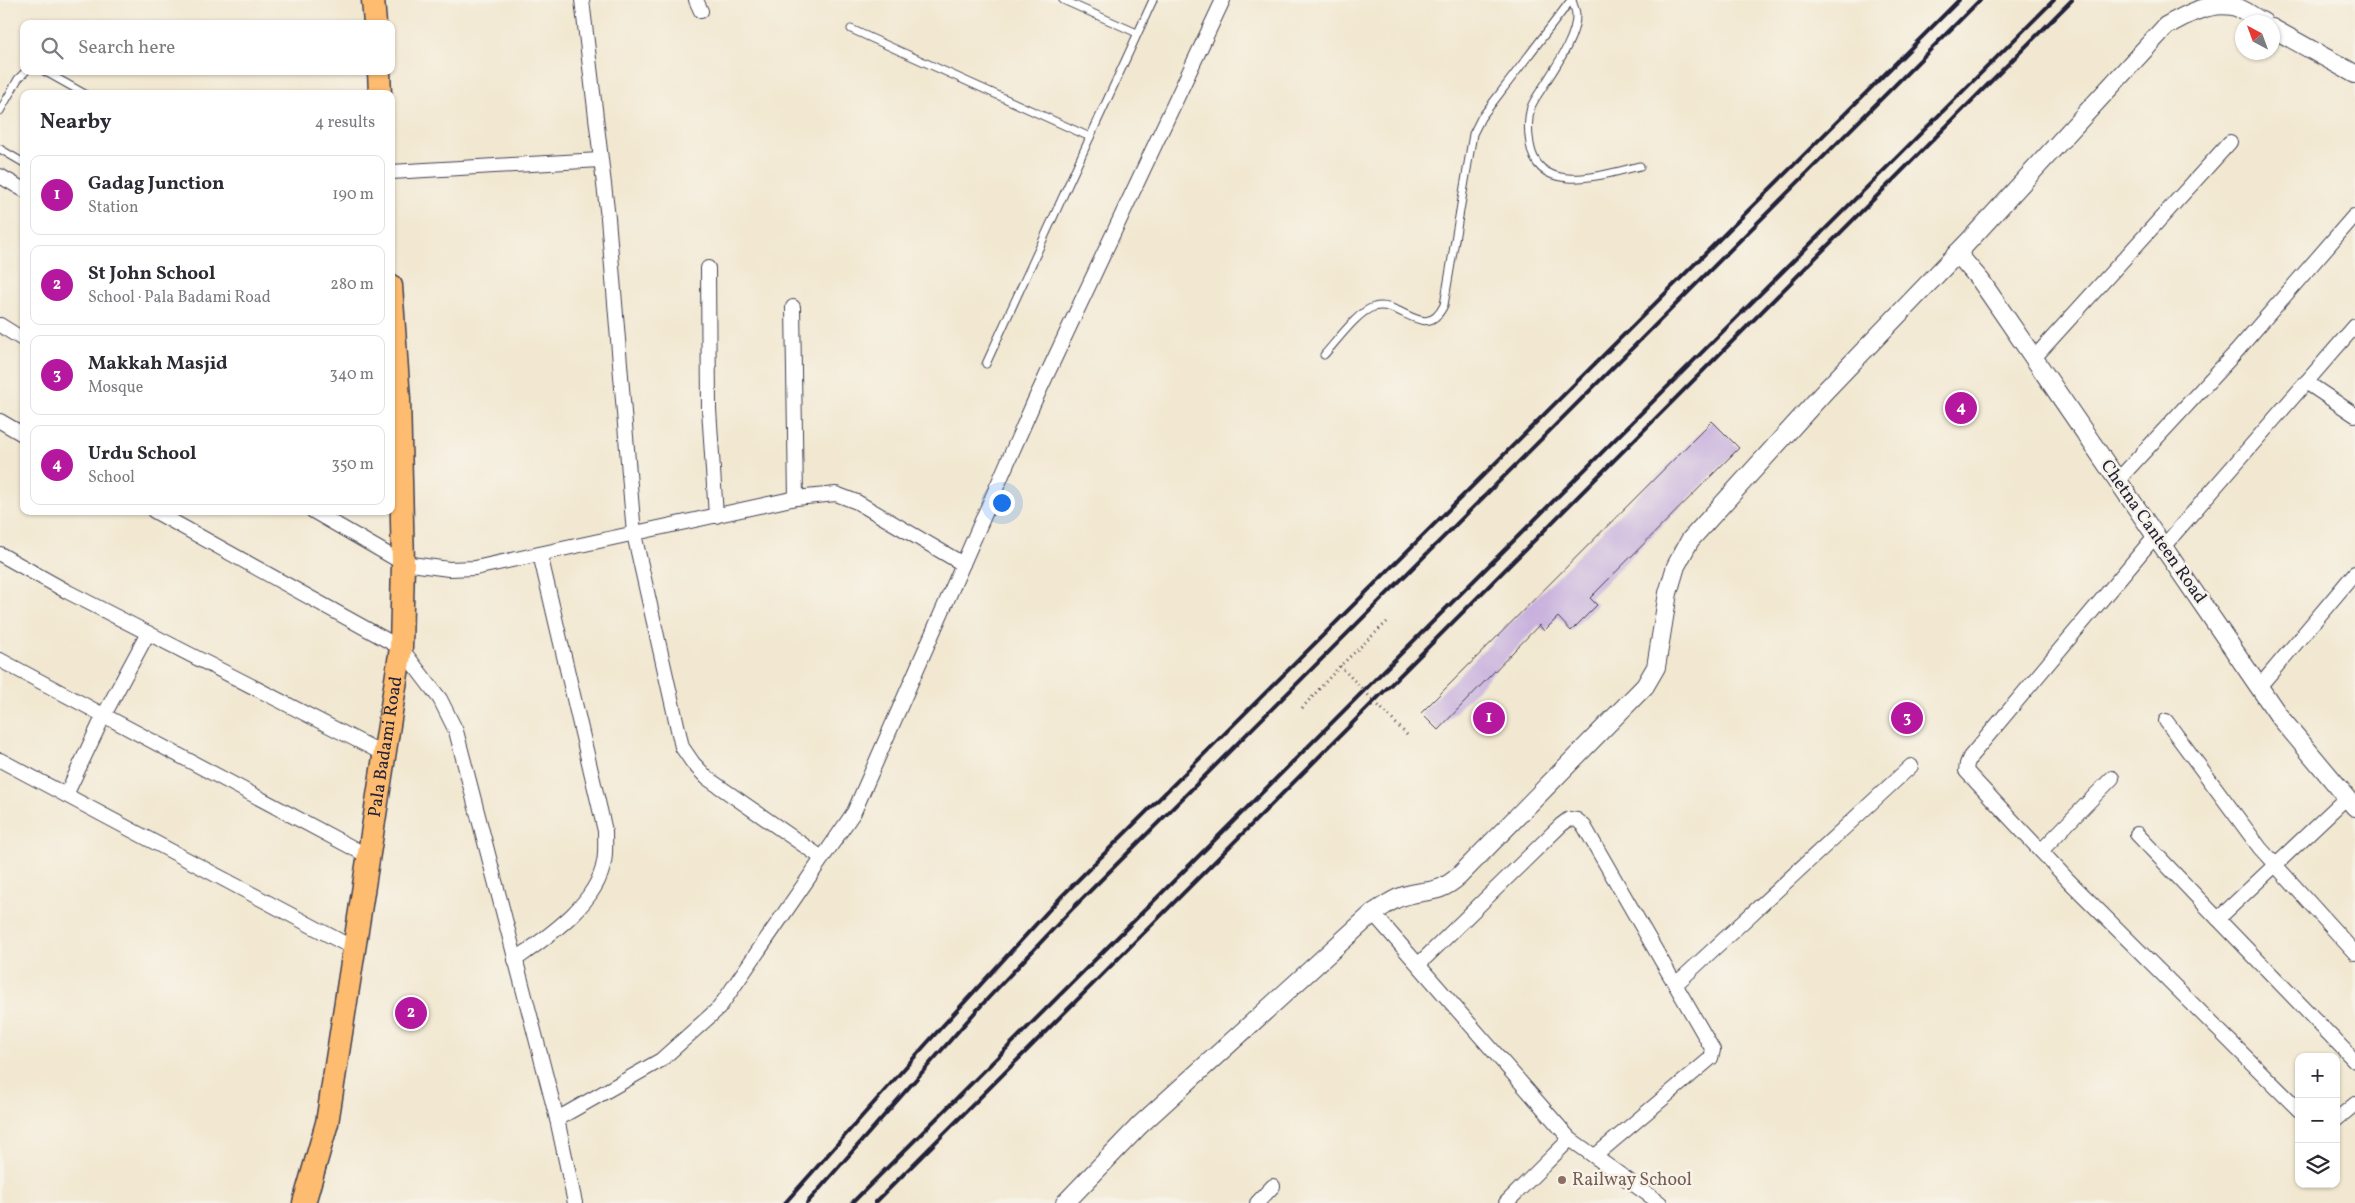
<!DOCTYPE html>
<meta charset="utf-8">
<style>
body{margin:0;font-family:Vollkorn,serif;background:#f2f2f3;color:#2b2b33}
.controls{position:absolute;right:15px;bottom:15px;display:grid;overflow:hidden;border-radius:10px;box-shadow:0 1px 4px #0004}
.controls button{width:45px;height:45px;display:grid;place-items:center;padding:0;border:0;border-bottom:1px solid #e1e1e2;background:#fff;color:#2b2b33;font:25px sans-serif}
.compass{position:absolute;left:2235px;top:15px;width:45px;height:45px;border-radius:50%;background:#fff;box-shadow:0 1px 4px #0004;rotate:319deg}
.you{position:absolute;left:1001px;top:502px;width:18px;height:18px;margin:-12px;border:4px solid #fff;border-radius:50%;background:#1a73e8;box-shadow:0 0 0 8px #1a73e833}
.badge{display:grid;place-items:center;width:32px;height:32px;border-radius:50%;background:#b5179e;color:#fff;font-size:16px;font-weight:700}
.pin{position:absolute;translate:-50% -50%;border:2px solid #fff;box-shadow:0 1px 5px #0006}
.list{margin:0;padding:0;list-style:none}
h2{display:flex;justify-content:space-between;align-items:center;height:65px;margin:0;padding:0 20px;font-size:21px}
h2 small{font-size:16px;font-weight:400;color:#7c7c81}
.list li{display:grid;grid-template-columns:32px 1fr auto;gap:15px;align-items:center;box-sizing:border-box;height:80px;margin:0 10px 10px;padding:0 10px;border:1px solid #e1e1e2;border-radius:10px}
.list b{display:block;font-size:19px;white-space:nowrap}
.list p{margin:0;font-size:16px;white-space:nowrap;color:#7c7c81}
.list em{font-size:16px;font-style:normal;color:#7c7c81}
.icon{flex:none;width:28px;height:28px;fill:none;stroke:currentColor;stroke-width:2;stroke-linecap:round;stroke-linejoin:round}
.map{position:relative;flex:none;width:2355px;height:1203px;overflow:hidden}
.search{position:absolute;background:#fff;box-shadow:0 1px 4px #0004;left:20px;top:20px;width:375px;height:55px;display:flex;align-items:center;gap:12px;box-sizing:border-box;padding:0 18px;border-radius:10px;color:#7c7c81;font-size:19px}
.panel{position:absolute;background:#fff;box-shadow:0 1px 4px #0004;left:20px;top:90px;width:375px;height:425px;border-radius:10px}
.map>svg:first-child{display:block}
.building{fill:#c8b1de}
.lines{fill:none;stroke-linecap:round;stroke-linejoin:round}
.service-casing{stroke:#414052;stroke-width:9}
.minor-casing{stroke:#414052;stroke-width:16}
.tertiary-casing{stroke:#414052;stroke-width:20}
.primary-casing{stroke:#414052;stroke-width:25}
.path{stroke:#414052;stroke-width:3;stroke-dasharray:1 4;stroke-linecap:butt}
.service{stroke:#fff;stroke-width:7}
.minor{stroke:#fff;stroke-width:14}
.tertiary{stroke:#fff;stroke-width:18}
.primary{stroke:#fdbc70;stroke-width:22}
.rail{stroke:#22223b;stroke-width:4}
.education-dot{fill:#8d6e63;stroke:#f7f3e8;stroke-width:2}
.labels{text-anchor:middle;dominant-baseline:central;stroke-width:5;stroke-linejoin:round;paint-order:stroke}
.street-label{font-size:18px;fill:#22223b;stroke:#f7f3e8}
.education-label{font-size:18px;fill:#785e54;stroke:#f7f3e8;text-anchor:start}
</style>
<div class="map">
<svg width="2355" height="1203" viewBox="0 0 2355 1203">
<rect width="100%" height="100%" fill="#f7f3e8"/>
<filter id="ink" filterUnits="userSpaceOnUse"><feTurbulence type="fractalNoise" baseFrequency=".02" numOctaves="2"/><feDisplacementMap in="SourceGraphic" scale="10" xChannelSelector="R" yChannelSelector="G"/><feConvolveMatrix kernelMatrix="1 2 1 2 8 2 1 2 1" color-interpolation-filters="sRGB"/></filter>
<filter id="wash" filterUnits="userSpaceOnUse"><feTurbulence type="fractalNoise" baseFrequency=".0096" numOctaves="4" result="noise"/><feDisplacementMap in="SourceGraphic" scale="20" xChannelSelector="R" yChannelSelector="G"/><feGaussianBlur stdDeviation="1.12" result="paint"/><feColorMatrix in="noise" values="0 0 0 0 0 0 0 0 0 0 0 0 0 0 0 0 0 1.4 0 .05"/><feComposite in="paint" operator="in"/></filter>
<g filter="url(#wash)">
<rect width="100%" height="100%" fill="#f2e8d1"/>
<g id="blocks">
<path class="building" d="M 1712,421 L 1739,448 L 1590,598 L 1597,605 L 1571,631 L 1558,617 L 1544,631 L 1539,625 L 1438,730 L 1421,713 Z"/>
</g>
</g>
<g filter="url(#ink)">
<use href="#blocks" fill-opacity="0" stroke="#414052" stroke-width="1"/>
<g class="lines">
<g class="service-casing">
<g id="service">
<path d="M 1063,0 L 1137,33"/>
<path d="M 1572,0 C 1573,5 1576,10 1576,15 C 1577,37 1554,69 1543,87 C 1539,93 1534,100 1531,107 C 1528,118 1528,133 1530,144 C 1538,198 1605,174 1640,166"/>
<path d="M 851,29 L 1090,137"/>
<path d="M 44,71 L 85,94"/>
<path d="M 0,111 L 18,79 L 26,71"/>
<path d="M 0,149 L 24,163"/>
<path d="M 1324,355 C 1336,342 1358,311 1374,307 C 1400,299 1426,343 1444,305 L 1473,134 L 1481,118 L 1571,0"/>
<path d="M 986,364 L 1153,0"/>
</g>
</g>
<g class="minor-casing">
<g id="minor">
<path d="M 582,0 L 608,218 L 634,534 L 682,747 L 693,763 L 707,778 L 822,858"/>
<path d="M 696,0 L 701,11"/>
<path d="M 391,172 L 600,160"/>
<path d="M 0,176 L 24,190"/>
<path d="M 708,268 L 709,409 L 716,516"/>
<path d="M 793,307 L 796,498"/>
<path d="M 0,325 L 24,340"/>
<path d="M 2034,358 L 2230,142"/>
<path d="M 2306,382 L 2355,415"/>
<path d="M 0,421 L 24,435"/>
<path d="M 2117,481 L 2236,352 L 2354,216"/>
<path d="M 154,511 L 401,648 L 440,699 L 456,731 L 557,1119 L 575,1203"/>
<path d="M 313,511 L 403,563 L 449,569 L 475,568 L 796,498 L 836,494 L 857,502 L 963,564"/>
<path d="M 2155,536 L 1970,757 L 1967,764 L 1966,771 L 2069,881 L 2299,1110"/>
<path d="M 2163,547 L 2355,326"/>
<path d="M 0,554 L 68,592 L 384,754"/>
<path d="M 0,660 L 368,856"/>
<path d="M 2259,687 L 2355,573"/>
<path d="M 2166,721 L 2260,848 L 2355,953"/>
<path d="M 0,760 L 355,949"/>
<path d="M 66,795 L 104,715 L 148,633"/>
<path d="M 2347,797 L 2218,919 L 2355,1061"/>
<path d="M 2137,834 L 2218,919"/>
<path d="M 2041,851 L 2112,778"/>
<path d="M 1373,913 L 1570,1139 L 1660,1203"/>
<path d="M 515,960 C 547,937 597,904 604,862 C 606,852 605,841 605,831 L 540,554"/>
<path d="M 1419,964 L 1561,825 L 1569,819 L 1577,820 L 1584,826 L 1713,1050 L 1711,1058 L 1595,1156"/>
<path d="M 1676,984 L 1911,766"/>
<path d="M 557,1119 L 661,1060 L 719,1008 L 854,812 L 1034,402 L 1223,0"/>
<path d="M 2336,1120 L 2355,1104"/>
<path d="M 1257,1203 L 1273,1186"/>
<path d="M 1506,1203 L 1570,1139"/>
</g>
</g>
<g class="tertiary-casing">
<g id="tertiary">
<path d="M 2272,28 L 2355,74"/>
<path d="M 1957,253 L 1981,281 L 2279,716 L 2355,807"/>
<path d="M 1065,1203 L 1140,1125 L 1373,913 C 1382,908 1391,900 1401,897 C 1426,888 1437,896 1459,876 L 1645,686 L 1656,667 L 1668,593 L 1676,566 L 1690,540 L 1826,390 L 1967,243 L 2166,26 C 2185,15 2209,2 2232,6 C 2242,7 2254,18 2263,22"/>
</g>
</g>
<g class="primary-casing">
<g id="primary">
<path d="M 373,0 L 375,24"/>
<path d="M 379,71 L 380,94"/>
<path id="s1" d="M 304,1203 L 327,1123 L 401,648 L 403,563 L 399,399 L 391,286"/>
</g>
</g>
<g class="path">
<path d="M 1340,666 L 1409,737"/>
<path d="M 1302,708 L 1340,666 L 1388,621"/>
</g>
<use href="#service" class="service"/>
<use href="#minor" class="minor"/>
<use href="#tertiary" class="tertiary"/>
<use href="#primary" class="primary"/>
<g class="rail">
<path d="M 785,1203 L 927,1043 L 1061,897 L 1959,0"/>
<path d="M 807,1203 L 977,1010 L 1074,907 L 1980,0"/>
<path d="M 852,1203 L 2054,0"/>
<path d="M 875,1203 L 2072,0"/>
</g>
</g>
</g>
<circle class="education-dot" cx="1562" cy="1180" r="5"/>
<g class="labels">
<g class="street-label">
<text transform="translate(2153 532) rotate(55)">Chetna Canteen Road</text>
<text stroke="none"><textPath href="#s1" startOffset="464">Pala Badami Road</textPath></text>
</g>
<g class="education-label">
<text x="1572" y="1180">Railway School</text>
</g>
</g>
</svg>
<div class="controls">
<button>+</button>
<button>−</button>
<button><svg class="icon" aria-label="layers" viewBox="0 0 24 24"><path d="M12 4l9 5-9 5-9-5zM3 14l9 5 9-5"/></svg></button>
</div>
<svg class="compass" viewBox="-18 -18 36 36"><path d="M0-13l5 13h-10z" fill="#e53935"/><path d="M0 13l5-13h-10z" fill="#7c7c81"/></svg>
<div class="you"></div>
<div class="pin badge" style="left:1489px;top:718px">1</div>
<div class="pin badge" style="left:411px;top:1013px">2</div>
<div class="pin badge" style="left:1907px;top:718px">3</div>
<div class="pin badge" style="left:1961px;top:408px">4</div>
<div class="search"><svg class="icon" aria-label="search" viewBox="0 0 24 24"><circle cx="10" cy="10" r="6"/><path d="M15 15l6 6"/></svg>Search here</div>
<section class="panel">
<h2>Nearby<small>4 results</small></h2>
<ul class="list">
<li><span class="badge">1</span><div><b>Gadag Junction</b><p>Station</p></div><em>190 m</em></li>
<li><span class="badge">2</span><div><b>St John School</b><p>School · Pala Badami Road</p></div><em>280 m</em></li>
<li><span class="badge">3</span><div><b>Makkah Masjid</b><p>Mosque</p></div><em>340 m</em></li>
<li><span class="badge">4</span><div><b>Urdu School</b><p>School</p></div><em>350 m</em></li>
</ul>
</section>
</div>
